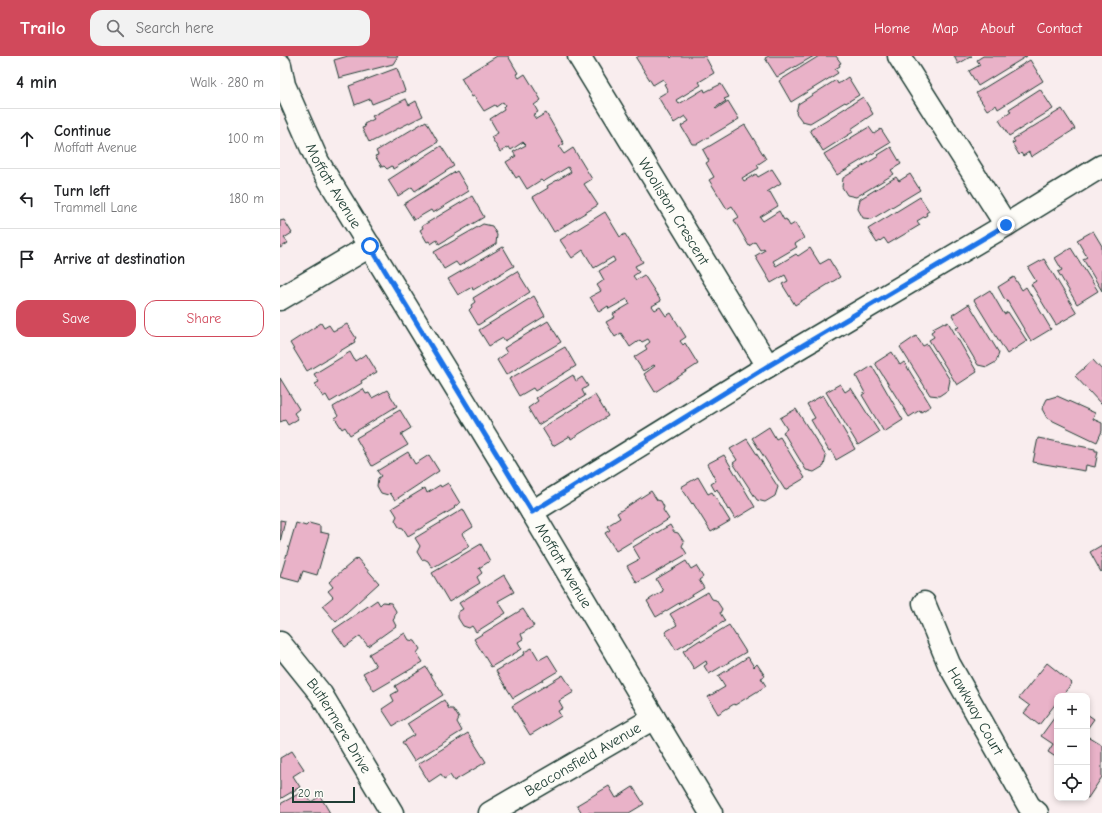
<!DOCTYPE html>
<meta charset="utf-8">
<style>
body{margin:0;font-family:"Comic Neue",sans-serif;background:#f2f2f2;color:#202124}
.controls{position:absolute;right:12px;bottom:12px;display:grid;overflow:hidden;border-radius:8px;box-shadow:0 2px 6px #0003}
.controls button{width:36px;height:36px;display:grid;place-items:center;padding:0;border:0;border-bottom:1px solid #e0e0e0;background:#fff;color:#202124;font:20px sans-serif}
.scale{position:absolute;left:12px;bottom:10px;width:63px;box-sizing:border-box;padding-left:4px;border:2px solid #1f3d34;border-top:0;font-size:11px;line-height:14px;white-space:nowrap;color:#1f3d34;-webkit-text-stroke:3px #fdfcf7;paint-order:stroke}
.stop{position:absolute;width:12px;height:12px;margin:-9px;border:3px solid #1a73e8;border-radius:50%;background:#fff}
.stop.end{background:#1a73e8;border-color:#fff;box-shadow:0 1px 4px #0008}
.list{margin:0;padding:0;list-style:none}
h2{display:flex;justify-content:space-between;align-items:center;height:52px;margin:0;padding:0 16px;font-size:17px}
h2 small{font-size:13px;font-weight:400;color:#757577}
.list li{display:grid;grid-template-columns:26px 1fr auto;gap:12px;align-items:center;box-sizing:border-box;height:60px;padding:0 16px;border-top:1px solid #e0e0e0}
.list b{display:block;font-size:15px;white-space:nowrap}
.list p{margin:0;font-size:13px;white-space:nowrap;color:#757577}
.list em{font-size:13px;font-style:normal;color:#757577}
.actions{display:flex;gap:8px;padding:12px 16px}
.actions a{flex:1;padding:9px 0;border:1px solid #d1495b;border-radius:12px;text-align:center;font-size:14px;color:#d1495b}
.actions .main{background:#d1495b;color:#fff}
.icon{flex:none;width:22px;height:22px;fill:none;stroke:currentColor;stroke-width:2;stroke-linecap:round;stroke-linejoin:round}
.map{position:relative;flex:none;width:822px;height:757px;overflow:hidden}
header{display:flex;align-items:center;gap:24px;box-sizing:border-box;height:56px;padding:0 20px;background:#d1495b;color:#fff}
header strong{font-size:19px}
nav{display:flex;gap:22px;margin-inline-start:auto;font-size:14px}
.search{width:280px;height:36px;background:#f2f2f2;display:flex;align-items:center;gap:10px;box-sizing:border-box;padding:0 14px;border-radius:12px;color:#757577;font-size:15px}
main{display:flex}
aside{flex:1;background:#fff}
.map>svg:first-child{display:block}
.building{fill:#e9b2c8;stroke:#1f3d34}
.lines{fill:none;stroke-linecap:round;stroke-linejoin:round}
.minor-casing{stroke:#1f3d34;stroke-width:25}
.minor{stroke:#fdfcf7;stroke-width:22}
.route{stroke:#1a73e8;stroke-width:5}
.labels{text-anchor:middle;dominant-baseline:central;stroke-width:3;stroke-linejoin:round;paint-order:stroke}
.street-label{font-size:15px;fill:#1f3d34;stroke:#fdfcf7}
</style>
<header>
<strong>Trailo</strong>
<div class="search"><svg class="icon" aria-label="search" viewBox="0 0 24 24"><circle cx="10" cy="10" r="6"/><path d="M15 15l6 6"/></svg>Search here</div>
<nav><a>Home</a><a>Map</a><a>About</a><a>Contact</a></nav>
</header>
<main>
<aside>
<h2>4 min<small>Walk · 280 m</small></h2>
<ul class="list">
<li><svg class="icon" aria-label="ahead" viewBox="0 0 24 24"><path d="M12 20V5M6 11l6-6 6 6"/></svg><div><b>Continue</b><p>Moffatt Avenue</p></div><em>100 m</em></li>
<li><svg class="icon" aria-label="left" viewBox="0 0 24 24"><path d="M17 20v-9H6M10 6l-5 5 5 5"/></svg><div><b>Turn left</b><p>Trammell Lane</p></div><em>180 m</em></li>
<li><svg class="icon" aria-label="arrive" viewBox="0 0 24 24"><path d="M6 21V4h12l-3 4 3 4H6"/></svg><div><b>Arrive at destination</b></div></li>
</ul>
<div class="actions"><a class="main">Save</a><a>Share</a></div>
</aside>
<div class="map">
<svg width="822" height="757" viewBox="0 0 822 757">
<rect width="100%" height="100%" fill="#f9edee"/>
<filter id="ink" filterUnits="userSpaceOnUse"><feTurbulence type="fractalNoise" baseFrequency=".025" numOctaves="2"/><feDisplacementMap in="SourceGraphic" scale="8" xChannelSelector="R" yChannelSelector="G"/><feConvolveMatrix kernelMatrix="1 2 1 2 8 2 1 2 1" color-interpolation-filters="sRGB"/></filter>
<g filter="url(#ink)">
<g class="building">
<path d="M 68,0 L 118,0 L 113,8 L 59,22 L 54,4 Z"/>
<path d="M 217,0 L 228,0 L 238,17 L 236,18 L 239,22 L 245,18 L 261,44 L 254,49 L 258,56 L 253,59 L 256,63 L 266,57 L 284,88 L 279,91 L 284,98 L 293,92 L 312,123 L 304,128 L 318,149 L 274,176 L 253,141 L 268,132 L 267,130 L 291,116 L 288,111 L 263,126 L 261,124 L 247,133 L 239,120 L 236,122 L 226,106 L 236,100 L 233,96 L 246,89 L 243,86 L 231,94 L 229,91 L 220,96 L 211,81 L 218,77 L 210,63 L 224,54 L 223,51 L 225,49 L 223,46 L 216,51 L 215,49 L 204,55 L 194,40 L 192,41 L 181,22 Z"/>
<path d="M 359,0 L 390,0 L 391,2 L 393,0 L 425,0 L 434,17 L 419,26 L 421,29 L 396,44 L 399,48 L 424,33 L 425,36 L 441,28 L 449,41 L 444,43 L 446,45 L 435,52 L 436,53 L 448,45 L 459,63 L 417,88 L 412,88 L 401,70 L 409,65 L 405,60 L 394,67 L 378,41 L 388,35 L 384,28 L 386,27 L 383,23 L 373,29 L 356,2 Z"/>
<path d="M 489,0 L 534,0 L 497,21 L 485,2 Z"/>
<path d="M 539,0 L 556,0 L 561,7 L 559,8 L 560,10 L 555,13 L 558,17 L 511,46 L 499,25 Z"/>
<path d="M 674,0 L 692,0 L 678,8 Z"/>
<path d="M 703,0 L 747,0 L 698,30 L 689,15 L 700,9 L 697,4 Z"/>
<path d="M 750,4 L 763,25 L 718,53 L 716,49 L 707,54 L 696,37 Z"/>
<path d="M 117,12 L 125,35 L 92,48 L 90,43 L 75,49 L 69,30 Z"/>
<path d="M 568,21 L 579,39 L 566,47 L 565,46 L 530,67 L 522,65 L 516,57 L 518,48 L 556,24 L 558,28 Z"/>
<path d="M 760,33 L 773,53 L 729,80 L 719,64 L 731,56 L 729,53 Z"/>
<path d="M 583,41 L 593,58 L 571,73 L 573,76 L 543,95 L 530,74 Z"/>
<path d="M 126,43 L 129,49 L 136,45 L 143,60 L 91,86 L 90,85 L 89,86 L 82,72 L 85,71 L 84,68 L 94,63 L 92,60 Z"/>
<path d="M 782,53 L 795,73 L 751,101 L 749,96 L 743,100 L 741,97 L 739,99 L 732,87 L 735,86 L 733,83 Z"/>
<path d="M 146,65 L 158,86 L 113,113 L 112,110 L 107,113 L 104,110 L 102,111 L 95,100 L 98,99 L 96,95 Z"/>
<path d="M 465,69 L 486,103 L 477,109 L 479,112 L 462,122 L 464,125 L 476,118 L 478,121 L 492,113 L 501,127 L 487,136 L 488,137 L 490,136 L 498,150 L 480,161 L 483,165 L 499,155 L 504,164 L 506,163 L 510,170 L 515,167 L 524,182 L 515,188 L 517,191 L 493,205 L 496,210 L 516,198 L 518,200 L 530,192 L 540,208 L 549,203 L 560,221 L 515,249 L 502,228 L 508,225 L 505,219 L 491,227 L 475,200 L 485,194 L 484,192 L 480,194 L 475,186 L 469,190 L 454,164 L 459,161 L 452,150 L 447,153 L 429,124 L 434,121 L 426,107 L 429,105 L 423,94 Z"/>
<path d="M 589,71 L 594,78 L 601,73 L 610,87 L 557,119 L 544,98 Z"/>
<path d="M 161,90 L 174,110 L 135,135 L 132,131 L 118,140 L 108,124 Z"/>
<path d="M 611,91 L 621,108 L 611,114 L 614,118 L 576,141 L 567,139 L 562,131 L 563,122 L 599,100 L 598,99 Z"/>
<path d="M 177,115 L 189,135 L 153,157 L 151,154 L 134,164 L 124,148 Z"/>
<path d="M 630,118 L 640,134 L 592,163 L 583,162 L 578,153 L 580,143 L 616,121 L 619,125 Z"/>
<path d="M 192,140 L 204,161 L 159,188 L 157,184 L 151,188 L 149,185 L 147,186 L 140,174 L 143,172 L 142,170 Z"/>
<path d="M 640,141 L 649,155 L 646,157 L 647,159 L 637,165 L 640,169 L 608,188 L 604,182 L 597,187 L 588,173 Z"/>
<path d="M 325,156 L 340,181 L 345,178 L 363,206 L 355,210 L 359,216 L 353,220 L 356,224 L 364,219 L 381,245 L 372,250 L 375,254 L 380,251 L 386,260 L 391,257 L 406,281 L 400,285 L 403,289 L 405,287 L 418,308 L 375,336 L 364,318 L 375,310 L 374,309 L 363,315 L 354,301 L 367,293 L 365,290 L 370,286 L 368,283 L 362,286 L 360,284 L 350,291 L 341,277 L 335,281 L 326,266 L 335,261 L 333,258 L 350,248 L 347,243 L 329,253 L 328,250 L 319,256 L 310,241 L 321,235 L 317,229 L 324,224 L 319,215 L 335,205 L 333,201 L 314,212 L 303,194 L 292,202 L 280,184 Z"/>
<path d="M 4,164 L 12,177 L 4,182 L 8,187 L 0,192 L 0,165 Z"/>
<path d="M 203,168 L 212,170 L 217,179 L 216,188 L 179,210 L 176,206 L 164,213 L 154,196 Z"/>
<path d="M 813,175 L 822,190 L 822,235 L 803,203 L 807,201 L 797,184 Z"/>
<path d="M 223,191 L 234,210 L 193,234 L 192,231 L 178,239 L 168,223 Z"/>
<path d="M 791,192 L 818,235 L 797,248 L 778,216 L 782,214 L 775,202 Z"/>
<path d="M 764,203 L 797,257 L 776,269 L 751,228 L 756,225 L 748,212 Z"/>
<path d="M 237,215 L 250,236 L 198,269 L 189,254 L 192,251 L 191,249 L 195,246 L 193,242 Z"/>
<path d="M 734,221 L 742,234 L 746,231 L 771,273 L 751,285 L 726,243 L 725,244 L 718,231 Z"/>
<path d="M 710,234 L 724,258 L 728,256 L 747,285 L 727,298 L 694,244 Z"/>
<path d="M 254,240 L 265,260 L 225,285 L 223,282 L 209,290 L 199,274 Z"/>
<path d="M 689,248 L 719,297 L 716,306 L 707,311 L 698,309 L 676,272 L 679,271 L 672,259 Z"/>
<path d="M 268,265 L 281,286 L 226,319 L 217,304 L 227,297 L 224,292 Z"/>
<path d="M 664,266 L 665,268 L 668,266 L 697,316 L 677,329 L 649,284 L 654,281 L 651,276 L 654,274 L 653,272 Z"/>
<path d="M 41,267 L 44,272 L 49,269 L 53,275 L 67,268 L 76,282 L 74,284 L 75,286 L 27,315 L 10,287 Z"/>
<path d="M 636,280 L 643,290 L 647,288 L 670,324 L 668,334 L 659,340 L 650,339 L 620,291 Z"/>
<path d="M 285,291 L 296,310 L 255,335 L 253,332 L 239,340 L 229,323 Z"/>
<path d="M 70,296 L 75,305 L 86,298 L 97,316 L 81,325 L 82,327 L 50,346 L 46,339 L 43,341 L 35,328 L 39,326 L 34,318 Z"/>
<path d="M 612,296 L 620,309 L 624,306 L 651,350 L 641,356 L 640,354 L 629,361 L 595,307 Z"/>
<path d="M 813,304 L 822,314 L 822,347 L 821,348 L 795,320 Z"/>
<path d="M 592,310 L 623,364 L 604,376 L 582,339 L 585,337 L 576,320 Z"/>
<path d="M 293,319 L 296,325 L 302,321 L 308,330 L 302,334 L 305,340 L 258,369 L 248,352 L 258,345 L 256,342 Z"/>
<path d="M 0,322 L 19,353 L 14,357 L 18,363 L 8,369 L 5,364 L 0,366 Z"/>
<path d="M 560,328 L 565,336 L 571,332 L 599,376 L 578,389 L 546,336 Z"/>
<path d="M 83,333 L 86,338 L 89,337 L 92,342 L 107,334 L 117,350 L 70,379 L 65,371 L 62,373 L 55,362 L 58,360 L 53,351 Z"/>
<path d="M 315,339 L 328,360 L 291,383 L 290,380 L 273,390 L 262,372 Z"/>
<path d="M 543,339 L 575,393 L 556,404 L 551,394 L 549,395 L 531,364 L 535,362 L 527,348 Z"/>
<path d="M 777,340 L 815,357 L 813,363 L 822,367 L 822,375 L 817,386 L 767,362 L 762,353 L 767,343 Z"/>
<path d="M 516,353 L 546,400 L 544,410 L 534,416 L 526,414 L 503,376 L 507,373 L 500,362 Z"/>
<path d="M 120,354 L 131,372 L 121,378 L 128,389 L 92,410 L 76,382 L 105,365 L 104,363 Z"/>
<path d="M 489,371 L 496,383 L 500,381 L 525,422 L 505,434 L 472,382 Z"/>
<path d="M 758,382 L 815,393 L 815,395 L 818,395 L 815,411 L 806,409 L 805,415 L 753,406 Z"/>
<path d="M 467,383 L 498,431 L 495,440 L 485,446 L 477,444 L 453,407 L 457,404 L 450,393 Z"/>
<path d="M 128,396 L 135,408 L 149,399 L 159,415 L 115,444 L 110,437 L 108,439 L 101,437 L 97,430 L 98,422 L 101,420 L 97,415 Z"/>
<path d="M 444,399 L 475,451 L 455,463 L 449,453 L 448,454 L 437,433 L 435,435 L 431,428 L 436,425 L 427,408 Z"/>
<path d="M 418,421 L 428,438 L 432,436 L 450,465 L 431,476 L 413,447 L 412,448 L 401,431 Z"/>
<path d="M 168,427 L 180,447 L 174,451 L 175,452 L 128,480 L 123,472 L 119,471 L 115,464 L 117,460 L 112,452 L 145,432 L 147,437 L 160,429 L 161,431 Z"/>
<path d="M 371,435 L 377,444 L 381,445 L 384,451 L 383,454 L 389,463 L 336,495 L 325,477 L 330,474 L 327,470 L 340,462 L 337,457 Z"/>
<path d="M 183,453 L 193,471 L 182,478 L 190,490 L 152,512 L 148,505 L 144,503 L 142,504 L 137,496 L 140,490 L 135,482 Z"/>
<path d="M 0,464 L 5,465 L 0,486 Z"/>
<path d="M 16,467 L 26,470 L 29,467 L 40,470 L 40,476 L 49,478 L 37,519 L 23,515 L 19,526 L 0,521 Z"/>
<path d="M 390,469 L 394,476 L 398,477 L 404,486 L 402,490 L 407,498 L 357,527 L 347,510 L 360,503 L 353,491 Z"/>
<path d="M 201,488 L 210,505 L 199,512 L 202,517 L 197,521 L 200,527 L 169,546 L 152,517 Z"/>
<path d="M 822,489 L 822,515 L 821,516 L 810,496 Z"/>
<path d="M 77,502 L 99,527 L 56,566 L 42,550 L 53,541 L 48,535 L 53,531 L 49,526 Z"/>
<path d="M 406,505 L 411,513 L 416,510 L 423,521 L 419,524 L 424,532 L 376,561 L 367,545 L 383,535 L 376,523 Z"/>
<path d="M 224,519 L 234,536 L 218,545 L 226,557 L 196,576 L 192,570 L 189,572 L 183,570 L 178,562 L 178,556 L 183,553 L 179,547 Z"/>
<path d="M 428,536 L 432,543 L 436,544 L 442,553 L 440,557 L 445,565 L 396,594 L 385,576 L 397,569 L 390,558 Z"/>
<path d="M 97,544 L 100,549 L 103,546 L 111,547 L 116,555 L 114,563 L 113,564 L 116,570 L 88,590 L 80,580 L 65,591 L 53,574 Z"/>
<path d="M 243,553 L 254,570 L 241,578 L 243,583 L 238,586 L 242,593 L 211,611 L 194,583 Z"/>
<path d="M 449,569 L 466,596 L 429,618 L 424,610 L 427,608 L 426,605 L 414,613 L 403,595 L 420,584 L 421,586 Z"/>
<path d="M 125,577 L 129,584 L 135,585 L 140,593 L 137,597 L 143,606 L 94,635 L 83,617 L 96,610 L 89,598 Z"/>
<path d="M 252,592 L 259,604 L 268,599 L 278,615 L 233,642 L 216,615 L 245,598 L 244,596 Z"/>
<path d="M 468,601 L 474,611 L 477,608 L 485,620 L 481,622 L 486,630 L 455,649 L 454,648 L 438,658 L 428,641 L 445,631 L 438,620 Z"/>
<path d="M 767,607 L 792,627 L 782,640 L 777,640 L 777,646 L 759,669 L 744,657 L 750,650 L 739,642 Z"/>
<path d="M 146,611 L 163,639 L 113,670 L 102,653 L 114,645 L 111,639 L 118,635 L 115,630 Z"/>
<path d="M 283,619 L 294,636 L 279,645 L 283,652 L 278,655 L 281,660 L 250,679 L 232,650 Z"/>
<path d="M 164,644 L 169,653 L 173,653 L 179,662 L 177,666 L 182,675 L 134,705 L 122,686 L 134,679 L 127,668 Z"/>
<path d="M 777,658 L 777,702 L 768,696 L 773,688 L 761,680 Z"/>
<path d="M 807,658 L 814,663 L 807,673 Z"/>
<path d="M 188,677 L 206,706 L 174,725 L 170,719 L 164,723 L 161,718 L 149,726 L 138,708 Z"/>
<path d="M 809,681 L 822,689 L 822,721 L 808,742 L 807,742 L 807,684 Z"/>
<path d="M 12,695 L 24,713 L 13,720 L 20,731 L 0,743 L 0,702 Z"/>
<path d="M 329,730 L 336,742 L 353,731 L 364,748 L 349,757 L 302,757 L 297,749 Z"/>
<path d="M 24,735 L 31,746 L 40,740 L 50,757 L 0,757 L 0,748 Z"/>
</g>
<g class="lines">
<g class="minor-casing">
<g id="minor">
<path id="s1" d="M 299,0 L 488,310"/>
<path d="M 619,0 L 726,169"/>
<path id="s2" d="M 0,9 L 4,29 L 38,106 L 252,456 L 374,662 L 431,757"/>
<path d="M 0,243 L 90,190"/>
<path d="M 252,456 L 488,310 L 726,169 L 822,110"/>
<path id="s3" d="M 644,547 L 669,608 L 749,750 L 757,757"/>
<path id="s4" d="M 0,587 L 41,638 L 112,757"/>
<path id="s5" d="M 210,757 L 374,662"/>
</g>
</g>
<use href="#minor" class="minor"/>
</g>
</g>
<g class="lines" filter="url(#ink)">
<path class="route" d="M 90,190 L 252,456 L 488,310 L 726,169"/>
</g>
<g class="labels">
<g class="street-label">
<text stroke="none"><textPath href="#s2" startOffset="133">Moffatt Avenue</textPath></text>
<text stroke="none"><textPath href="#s1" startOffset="182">Wooliston Crescent</textPath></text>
<text stroke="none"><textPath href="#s2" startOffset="577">Moffatt Avenue</textPath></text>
<text stroke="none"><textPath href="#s3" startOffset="120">Hawkway Court</textPath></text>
<text stroke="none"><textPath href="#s4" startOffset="102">Butlermere Drive</textPath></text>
<text stroke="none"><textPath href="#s5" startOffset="107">Beaconsfield Avenue</textPath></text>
</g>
</g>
</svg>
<div class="controls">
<button>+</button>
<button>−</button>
<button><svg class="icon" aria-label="locate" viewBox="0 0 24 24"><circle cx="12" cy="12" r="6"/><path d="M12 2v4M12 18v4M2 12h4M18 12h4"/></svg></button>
</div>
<div class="scale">20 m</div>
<div class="stop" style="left:90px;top:190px"></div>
<div class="stop end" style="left:726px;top:169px"></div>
</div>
</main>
